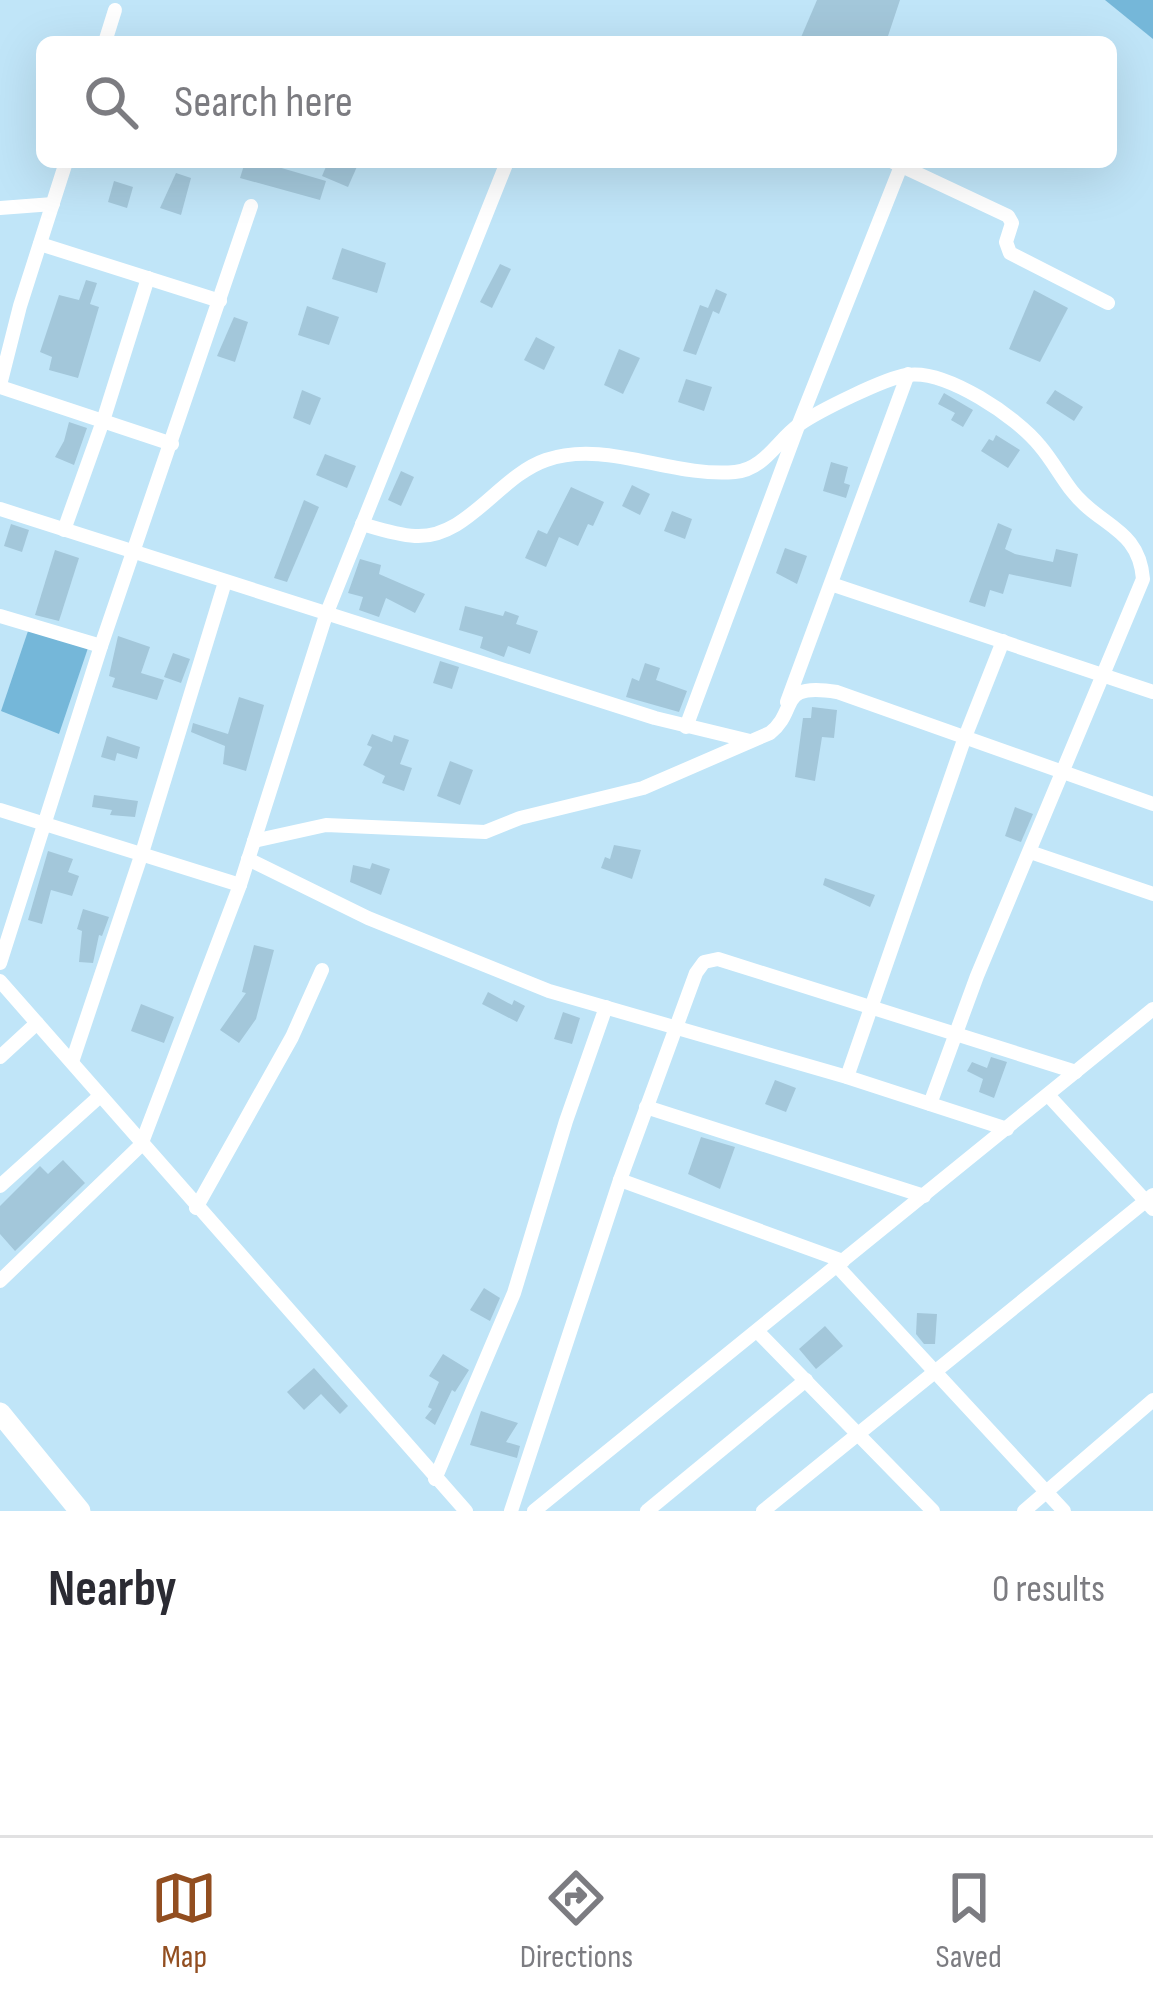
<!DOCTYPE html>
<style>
body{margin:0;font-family:"Sofia Sans Condensed",sans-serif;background:#f7f7f7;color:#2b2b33}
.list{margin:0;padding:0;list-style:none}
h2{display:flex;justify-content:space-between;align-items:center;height:156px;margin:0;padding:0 48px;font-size:51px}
h2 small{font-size:39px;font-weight:400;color:#7c7c81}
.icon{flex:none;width:66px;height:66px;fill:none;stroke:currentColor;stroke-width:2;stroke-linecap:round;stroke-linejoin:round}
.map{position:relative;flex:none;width:1153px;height:1511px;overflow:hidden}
.search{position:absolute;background:#fff;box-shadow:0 12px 48px #0002;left:36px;right:36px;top:36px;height:132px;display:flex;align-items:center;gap:30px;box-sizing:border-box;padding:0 42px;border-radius:18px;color:#7c7c81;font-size:45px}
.sheet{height:324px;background:#fff}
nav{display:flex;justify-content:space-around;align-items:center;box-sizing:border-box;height:168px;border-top:3px solid #e1e1e2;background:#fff;font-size:33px;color:#7c7c81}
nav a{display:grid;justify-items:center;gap:6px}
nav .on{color:#924e20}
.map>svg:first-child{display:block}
.green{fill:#75b7d9}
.building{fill:#a3c7da}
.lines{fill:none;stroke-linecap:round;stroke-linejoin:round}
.minor{stroke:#fff;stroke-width:14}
.highway{stroke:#fff;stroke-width:21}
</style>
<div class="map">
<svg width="1153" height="1511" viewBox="0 0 1153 1511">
<rect width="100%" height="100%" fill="#c0e5f8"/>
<g class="green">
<path d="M 1105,0 L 1153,0 L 1153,39 Z"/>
<path d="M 28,631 L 88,648 L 59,734 L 1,711 Z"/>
</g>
<g class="building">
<path d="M 817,0 L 900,0 L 886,42 L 799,42 Z"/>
<path d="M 245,162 L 261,162 L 326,181 L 320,200 L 240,178 Z"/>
<path d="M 328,162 L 359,162 L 348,187 L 322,176 Z"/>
<path d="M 176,173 L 191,178 L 181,215 L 160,208 Z"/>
<path d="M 114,181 L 133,187 L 127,208 L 108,202 Z"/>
<path d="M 342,248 L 386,263 L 377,293 L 332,279 Z"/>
<path d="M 500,264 L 511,269 L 492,308 L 480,302 Z"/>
<path d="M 86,280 L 97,283 L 90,304 L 99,307 L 78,378 L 49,370 L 52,357 L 40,352 L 59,295 L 79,300 Z"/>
<path d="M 716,289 L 727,294 L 719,314 L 713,311 L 696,355 L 683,351 L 700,305 L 708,308 Z"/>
<path d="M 1034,290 L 1068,308 L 1040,362 L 1009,349 Z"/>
<path d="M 307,306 L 339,317 L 329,345 L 298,335 Z"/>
<path d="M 234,317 L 248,322 L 235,362 L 217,356 Z"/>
<path d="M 536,337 L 555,347 L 544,370 L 524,360 Z"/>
<path d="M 619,349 L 640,358 L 623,394 L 604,385 Z"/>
<path d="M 686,379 L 712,387 L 704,411 L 678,402 Z"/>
<path d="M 302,390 L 321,398 L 310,425 L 293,418 Z"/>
<path d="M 1055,390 L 1083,407 L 1074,421 L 1046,403 Z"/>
<path d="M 944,393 L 973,410 L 963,427 L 951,420 L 955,413 L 938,404 Z"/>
<path d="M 69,422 L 87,428 L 74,465 L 55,457 L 64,441 Z"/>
<path d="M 996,435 L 1020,450 L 1008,468 L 981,451 L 989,439 L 993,441 Z"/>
<path d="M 325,454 L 356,466 L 347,488 L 316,475 Z"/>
<path d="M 831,462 L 848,467 L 844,483 L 850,485 L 846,498 L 823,491 Z"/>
<path d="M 401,471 L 414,477 L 401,506 L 388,500 Z"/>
<path d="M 632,485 L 650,494 L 640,515 L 622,506 Z"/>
<path d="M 571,487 L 604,502 L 593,526 L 588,524 L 578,546 L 559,537 L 546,567 L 525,558 L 538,530 L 547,534 Z"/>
<path d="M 304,500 L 319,507 L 287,582 L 274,578 Z"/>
<path d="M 672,511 L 692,519 L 685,539 L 664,531 Z"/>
<path d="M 998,523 L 1012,529 L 1005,549 L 1015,554 L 1053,562 L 1056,549 L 1078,554 L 1071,587 L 1009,574 L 1003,594 L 990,590 L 985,607 L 969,602 Z"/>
<path d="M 11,524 L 29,530 L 22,552 L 4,546 Z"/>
<path d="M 785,548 L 807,556 L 797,584 L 776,573 Z"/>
<path d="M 55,550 L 79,558 L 59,621 L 35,615 Z"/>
<path d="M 360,559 L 381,565 L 379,574 L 425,594 L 415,613 L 386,598 L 379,617 L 359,610 L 363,597 L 348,593 Z"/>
<path d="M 465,606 L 503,616 L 505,611 L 519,616 L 516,624 L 538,631 L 530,654 L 508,646 L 504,657 L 480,648 L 483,637 L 459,630 Z"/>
<path d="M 118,636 L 150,647 L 141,673 L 164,680 L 157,700 L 112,687 L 115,678 L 109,676 Z"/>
<path d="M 173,653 L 190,659 L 181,683 L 164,677 Z"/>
<path d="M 440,661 L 459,667 L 452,689 L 433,683 Z"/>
<path d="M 645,663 L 660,668 L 656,680 L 687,691 L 679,712 L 626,697 L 632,678 L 639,681 Z"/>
<path d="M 239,697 L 264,705 L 246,771 L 223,764 L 225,746 L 191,732 L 193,723 L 228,734 Z"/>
<path d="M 812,707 L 837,710 L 834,738 L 822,737 L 815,781 L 795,777 L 803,718 L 811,718 Z"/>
<path d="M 372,734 L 392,742 L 394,735 L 409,740 L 400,764 L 412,768 L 404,791 L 382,783 L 385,776 L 363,765 L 372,747 L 367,745 Z"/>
<path d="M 107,736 L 140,747 L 137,759 L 117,753 L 115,761 L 101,757 Z"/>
<path d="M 450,761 L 473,770 L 460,805 L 437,796 Z"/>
<path d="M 94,795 L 138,801 L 135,817 L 110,815 L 112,810 L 92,807 Z"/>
<path d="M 1015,807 L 1033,814 L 1021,842 L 1005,836 Z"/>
<path d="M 614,845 L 641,850 L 632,879 L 601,868 L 605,857 L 610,859 Z"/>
<path d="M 48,851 L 73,859 L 68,872 L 79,876 L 72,896 L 51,890 L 42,924 L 28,920 Z"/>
<path d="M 372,863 L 390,869 L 381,895 L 350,882 L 353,865 L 370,869 Z"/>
<path d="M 825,878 L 875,895 L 870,907 L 823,885 Z"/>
<path d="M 83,909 L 109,917 L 102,936 L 99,935 L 93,963 L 79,962 L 82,931 L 77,929 Z"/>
<path d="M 254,945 L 274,950 L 256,1019 L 239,1043 L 220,1030 L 246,993 L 242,992 Z"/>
<path d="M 488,992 L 512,1005 L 514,1000 L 525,1006 L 517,1022 L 482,1004 Z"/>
<path d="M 141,1004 L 174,1017 L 164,1043 L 131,1031 Z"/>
<path d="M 563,1012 L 580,1018 L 572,1044 L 554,1039 Z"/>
<path d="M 991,1057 L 1007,1062 L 994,1098 L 979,1092 L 983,1079 L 967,1071 L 972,1062 L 987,1068 Z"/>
<path d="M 775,1080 L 796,1088 L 786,1112 L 765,1104 Z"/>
<path d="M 701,1137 L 735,1147 L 720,1189 L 688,1174 Z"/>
<path d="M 63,1160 L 85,1183 L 15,1251 L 0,1234 L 0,1206 L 40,1166 L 48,1174 Z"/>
<path d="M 484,1288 L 500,1298 L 490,1321 L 470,1310 Z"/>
<path d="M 917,1313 L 937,1314 L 935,1344 L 924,1344 L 916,1334 Z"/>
<path d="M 825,1326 L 843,1346 L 816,1369 L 799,1349 Z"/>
<path d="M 443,1354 L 469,1370 L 455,1392 L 452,1390 L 435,1425 L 425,1418 L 432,1409 L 428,1407 L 439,1382 L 429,1376 Z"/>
<path d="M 314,1368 L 348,1406 L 340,1414 L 321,1394 L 304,1410 L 287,1392 Z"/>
<path d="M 481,1411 L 518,1423 L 506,1442 L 520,1446 L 517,1458 L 470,1445 Z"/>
</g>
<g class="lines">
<g class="minor">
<path d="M 105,42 L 115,10"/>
<path d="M 893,162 L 1008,216 L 1012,223 L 1006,242 L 1010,253 L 1108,303"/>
<path d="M 0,208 L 53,204"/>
<path d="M 40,244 L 220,301"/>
<path d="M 0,385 L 20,306 L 66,162"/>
<path d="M 0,387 L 172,444"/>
<path d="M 0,509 L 655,718 L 750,741"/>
<path d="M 362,524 C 379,529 397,535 415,536 C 467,539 499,476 546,460 C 606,439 672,478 735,472 C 765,469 777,440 800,424 C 819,411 885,378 907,375 C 946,369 1017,417 1040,446 C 1052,460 1061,477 1072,491 C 1100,527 1139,528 1143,579 L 977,976 L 930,1104"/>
<path d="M 64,530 L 103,421 L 148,278"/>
<path d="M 831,584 L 1153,692"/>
<path d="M 0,616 L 101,646"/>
<path d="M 787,702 L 908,374"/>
<path d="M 686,727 L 798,426 L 901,166"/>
<path d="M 0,810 L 240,885"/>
<path d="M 254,841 L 326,825 L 485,832 L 520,818 L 643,788 L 770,733 C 799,710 776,682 837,692 L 1153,804"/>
<path d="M 1030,852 L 1153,894"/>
<path d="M 248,859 L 368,918 L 549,991 L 847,1077 L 1007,1129"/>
<path d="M 0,963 L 101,646 L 251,206"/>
<path d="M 0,981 L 466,1511"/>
<path d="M 0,1057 L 37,1023"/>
<path d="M 72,1062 L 142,853 L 225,582"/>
<path d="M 847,1077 L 965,737 L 1003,641"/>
<path d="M 1048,1095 L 1153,1209"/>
<path d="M 646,1107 L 924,1196"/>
<path d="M 620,1180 L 843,1261"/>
<path d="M 0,1186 L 100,1096"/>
<path d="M 196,1208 L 292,1037 L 322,970"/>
<path d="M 837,1266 L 1064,1511"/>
<path d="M 0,1281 L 141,1145 L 240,885 L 326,615 L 507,162"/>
<path d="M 757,1331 L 933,1511"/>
<path d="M 435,1479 L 514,1293 L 566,1121 L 606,1007"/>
<path d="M 511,1511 L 620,1180 L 696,973 L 704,962 L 718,959 L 1076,1072"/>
<path d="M 534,1511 L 1153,1009"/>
<path d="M 647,1511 L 806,1380"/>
<path d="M 763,1511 L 1153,1195"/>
<path d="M 1024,1511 L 1153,1400"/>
</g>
<path class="highway" d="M 0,1413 L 80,1511"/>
</g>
</svg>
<div class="search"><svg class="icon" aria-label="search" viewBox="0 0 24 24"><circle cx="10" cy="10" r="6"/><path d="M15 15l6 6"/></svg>Search here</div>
</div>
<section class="sheet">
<h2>Nearby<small>0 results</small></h2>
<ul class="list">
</ul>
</section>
<nav>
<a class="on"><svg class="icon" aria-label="map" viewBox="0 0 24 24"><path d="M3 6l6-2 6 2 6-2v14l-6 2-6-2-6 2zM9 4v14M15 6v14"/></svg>Map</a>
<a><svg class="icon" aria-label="directions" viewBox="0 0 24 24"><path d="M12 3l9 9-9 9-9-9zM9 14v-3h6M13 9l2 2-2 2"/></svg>Directions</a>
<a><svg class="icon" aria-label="saved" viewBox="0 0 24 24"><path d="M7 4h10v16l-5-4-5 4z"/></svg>Saved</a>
</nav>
